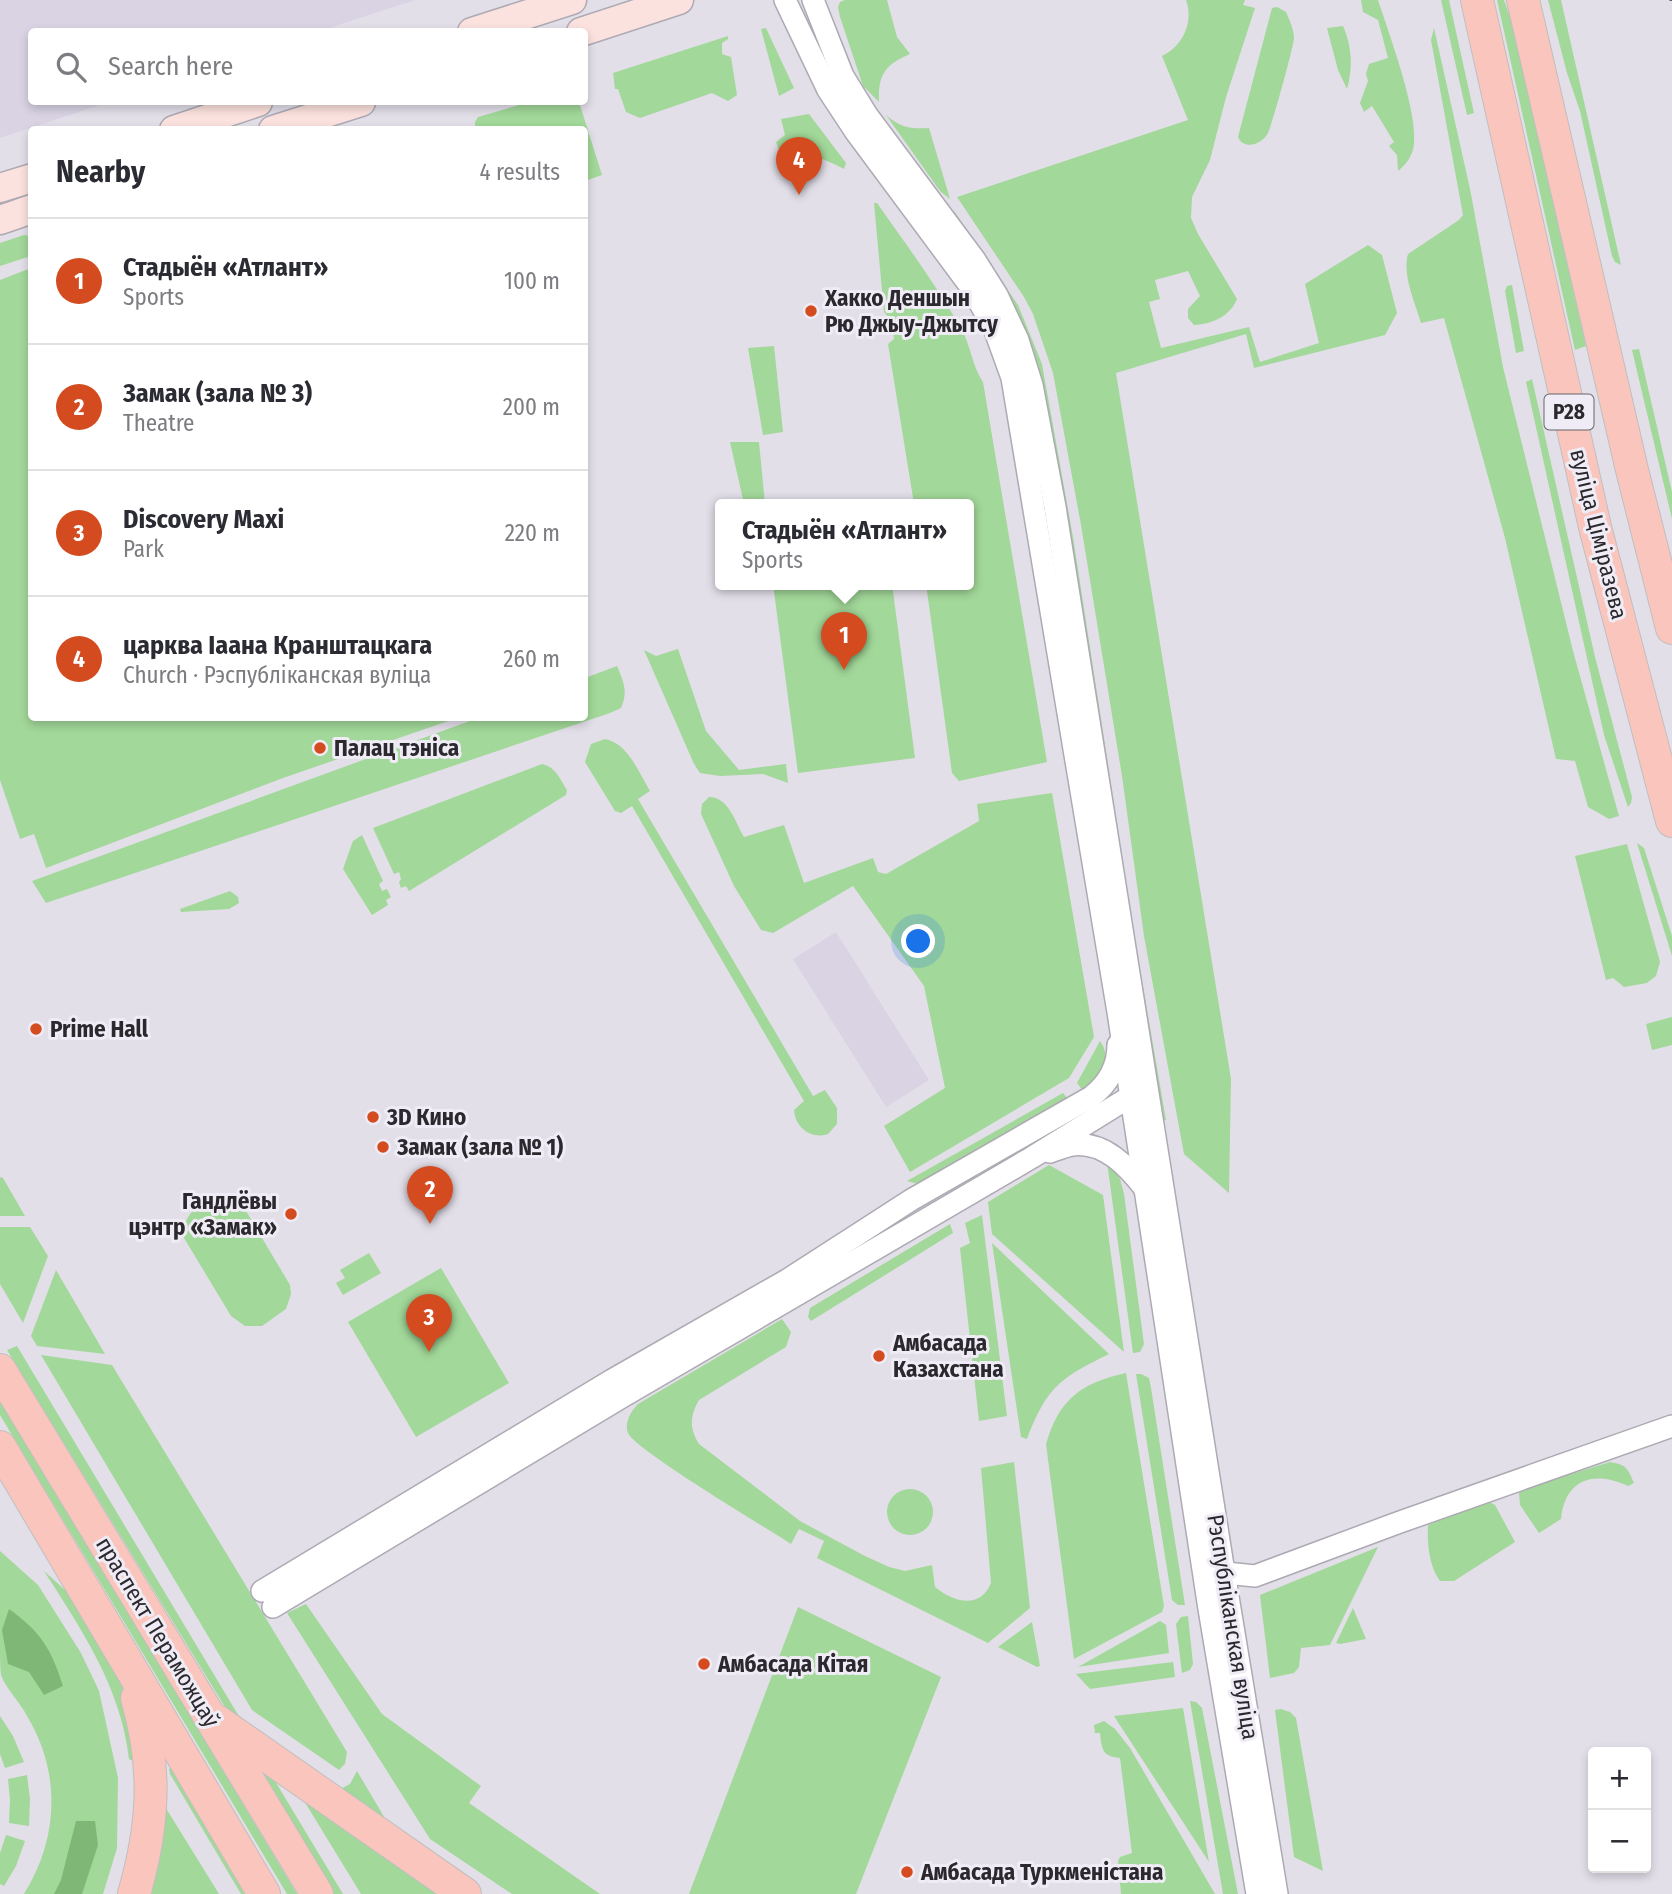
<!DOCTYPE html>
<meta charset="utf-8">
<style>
body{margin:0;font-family:"Fira Sans Condensed",sans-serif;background:#f2f2f3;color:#2b2b33}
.controls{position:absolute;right:21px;bottom:21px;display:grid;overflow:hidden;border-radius:7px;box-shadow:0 4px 10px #0003}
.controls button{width:63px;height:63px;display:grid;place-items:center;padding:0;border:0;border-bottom:2px solid #e1e1e2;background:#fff;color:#2b2b33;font:35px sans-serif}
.you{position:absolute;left:919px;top:942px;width:24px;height:24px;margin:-18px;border:5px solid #fff;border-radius:50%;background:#1a73e8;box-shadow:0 0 0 10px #1a73e833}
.badge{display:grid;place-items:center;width:46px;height:46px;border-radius:50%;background:#d34b1f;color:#fff;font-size:23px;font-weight:700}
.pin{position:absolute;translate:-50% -58px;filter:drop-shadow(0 2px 4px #0008)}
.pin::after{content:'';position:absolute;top:37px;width:24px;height:21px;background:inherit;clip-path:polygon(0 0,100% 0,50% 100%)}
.popup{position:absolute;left:715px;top:499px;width:259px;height:91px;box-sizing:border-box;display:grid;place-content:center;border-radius:7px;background:#fff;filter:drop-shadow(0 2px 5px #0005);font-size:23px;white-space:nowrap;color:#7c7c81}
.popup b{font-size:26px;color:#2b2b33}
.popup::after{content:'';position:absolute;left:50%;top:100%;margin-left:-14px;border:14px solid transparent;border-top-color:#fff}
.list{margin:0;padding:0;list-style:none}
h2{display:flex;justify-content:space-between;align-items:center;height:91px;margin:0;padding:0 28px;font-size:30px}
h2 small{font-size:23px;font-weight:400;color:#7c7c81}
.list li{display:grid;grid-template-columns:46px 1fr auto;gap:21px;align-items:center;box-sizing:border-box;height:126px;padding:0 28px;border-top:2px solid #e1e1e2}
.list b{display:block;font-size:26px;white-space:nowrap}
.list p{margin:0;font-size:23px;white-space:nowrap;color:#7c7c81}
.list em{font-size:23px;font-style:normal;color:#7c7c81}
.icon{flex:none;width:38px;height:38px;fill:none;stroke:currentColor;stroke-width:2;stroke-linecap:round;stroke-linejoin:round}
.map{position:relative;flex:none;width:1672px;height:1894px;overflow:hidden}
.search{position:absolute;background:#fff;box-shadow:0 4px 10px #0003;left:28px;top:28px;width:560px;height:77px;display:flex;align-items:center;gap:18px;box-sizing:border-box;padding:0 24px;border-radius:7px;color:#7c7c81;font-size:26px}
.panel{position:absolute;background:#fff;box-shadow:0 4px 10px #0003;left:28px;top:126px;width:560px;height:595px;border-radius:7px}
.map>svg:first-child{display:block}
.built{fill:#d9d3e4}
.green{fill:#a2d899}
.forest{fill:#7fb876}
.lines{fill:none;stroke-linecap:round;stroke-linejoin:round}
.street-casing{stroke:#adaab3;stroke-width:24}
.secondary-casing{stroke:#adaab3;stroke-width:31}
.primary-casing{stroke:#bfbfc0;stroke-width:34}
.street{stroke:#fff;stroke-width:21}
.secondary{stroke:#fce2de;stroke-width:28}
.primary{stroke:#fac5bc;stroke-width:32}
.rail{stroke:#5f5d63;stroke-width:5;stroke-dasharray:12 12;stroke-linecap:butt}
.poi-dot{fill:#d34b1f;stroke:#f0ecf6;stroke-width:2.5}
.labels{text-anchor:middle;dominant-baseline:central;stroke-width:6;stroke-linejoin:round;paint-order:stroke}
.shield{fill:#f0ecf6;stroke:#666469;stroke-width:2}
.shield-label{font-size:21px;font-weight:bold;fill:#2b292d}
.poi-label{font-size:23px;font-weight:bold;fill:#2b292d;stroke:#f0ecf6;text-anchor:start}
.street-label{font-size:23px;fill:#2b292d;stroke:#f0ecf6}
</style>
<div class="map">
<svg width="1672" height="1894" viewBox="0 0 1672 1894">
<rect width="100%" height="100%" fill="#e3dfe9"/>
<g class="built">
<path d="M 0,0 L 415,0 L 320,31 L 32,32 L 32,102 L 109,102 L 0,138 Z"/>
<path d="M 836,932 L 929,1080 L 886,1107 L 793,959 Z"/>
</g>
<g class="green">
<path d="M 845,0 L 887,0 L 897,37 L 910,54 C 885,65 878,74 879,102 L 863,86 L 840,17 L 838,7 L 840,2 Z"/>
<path d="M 1186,0 L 1245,0 L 1243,5 L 1255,8 L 1226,97 L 1210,160 L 1192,197 L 1191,218 L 1198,234 L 1237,299 C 1230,316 1213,324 1194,325 L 1188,318 L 1188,309 L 1200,296 L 1188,271 L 1155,280 L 1160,299 L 1149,302 L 1161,348 L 1249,327 L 1260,362 L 1319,343 L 1305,284 L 1368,245 L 1382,255 L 1397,313 L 1385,335 L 1254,368 L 1246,334 L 1116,373 L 1231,1079 L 1229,1193 L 1184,1154 L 1144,936 L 1122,776 L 1081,525 L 1053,373 L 1033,314 L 1024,297 L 957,197 L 1188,120 L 1162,56 C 1183,46 1194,22 1186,0 Z"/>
<path d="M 1361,0 L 1378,0 C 1389,34 1418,111 1414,144 C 1413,155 1406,165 1398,171 L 1397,155 L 1389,146 L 1394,142 L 1372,106 L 1364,112 L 1360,103 L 1368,81 L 1366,74 L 1369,64 L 1388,58 L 1378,20 L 1363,12 Z"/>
<path d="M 1441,0 L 1449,0 L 1474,113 L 1467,115 Z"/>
<path d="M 1497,0 L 1504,0 L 1512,23 L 1586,346 L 1575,350 Z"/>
<path d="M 1548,0 L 1561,0 L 1621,265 L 1615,262 L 1612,256 L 1580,111 L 1567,73 Z"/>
<path d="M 1277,7 L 1286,12 C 1289,19 1294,29 1294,38 C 1294,45 1272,126 1268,133 C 1262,144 1244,151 1238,137 L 1272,8 Z"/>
<path d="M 1343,26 C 1352,46 1353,68 1347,89 L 1338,70 L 1327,28 Z"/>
<path d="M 766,28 L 794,88 L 779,96 L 761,29 Z"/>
<path d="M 1434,28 L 1470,189 L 1503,367 L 1573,651 L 1619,816 L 1609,819 L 1588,807 L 1575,761 L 1556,759 L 1505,538 L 1444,318 L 1421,323 C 1415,302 1402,276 1408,254 L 1459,220 L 1463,215 L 1431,40 Z"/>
<path d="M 728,36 L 728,39 L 722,43 L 722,54 L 731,57 L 737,95 L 728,101 L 712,93 L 640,118 L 626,112 L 618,89 L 615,89 L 613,73 Z"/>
<path d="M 530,102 L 579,102 L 602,175 L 585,181 L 584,130 L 475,129 L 475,122 L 478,117 Z"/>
<path d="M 809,114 L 846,163 L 844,169 C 823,158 803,150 779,150 L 776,142 L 785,135 L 781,119 Z"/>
<path d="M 886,115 C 901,128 911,129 929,128 L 950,199 L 940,191 Z"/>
<path d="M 874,203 L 877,203 C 906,244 936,285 961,328 C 971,346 972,366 983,382 L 1047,762 L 959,781 L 952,773 L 926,584 L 968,584 L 968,504 L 914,504 L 888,344 L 894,339 L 892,321 L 884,312 Z"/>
<path d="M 954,211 L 1018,305 L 1042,364 L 1073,537 L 1135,940 L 1166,1120 L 1159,1121 L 1038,368 L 1015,307 L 950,215 Z"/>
<path d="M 24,235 L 31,236 L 31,256 L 0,266 L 0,243 Z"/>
<path d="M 31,268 L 32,718 L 457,718 L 283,778 L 46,868 L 34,834 L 20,839 L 0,780 L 0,280 Z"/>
<path d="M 1512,285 L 1524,351 L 1516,353 L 1505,291 L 1507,286 Z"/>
<path d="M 774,346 L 783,432 L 763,435 L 748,348 Z"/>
<path d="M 1639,349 L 1672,492 L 1672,519 L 1632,350 Z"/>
<path d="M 1532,379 L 1595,657 L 1632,797 L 1631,803 L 1628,807 L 1604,735 L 1526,382 Z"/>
<path d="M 730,442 L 759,442 L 765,504 L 744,504 Z"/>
<path d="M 773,584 L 892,584 L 915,758 L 798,773 Z"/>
<path d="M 678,649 L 706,731 L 739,770 L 786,764 L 788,783 L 763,774 L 720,776 L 700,773 L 694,764 L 644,650 L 656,656 Z"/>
<path d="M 617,666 C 624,682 628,692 621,708 L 610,713 L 46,903 L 32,881 L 478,718 L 584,718 L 585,678 Z"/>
<path d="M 605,739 C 628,743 639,773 650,791 L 638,799 L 813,1096 L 825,1090 L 837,1108 L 837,1124 L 828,1134 C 811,1140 795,1127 794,1110 L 804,1101 L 632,806 L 621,813 L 615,811 L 585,762 L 591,744 Z"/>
<path d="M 542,764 C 556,767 560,779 567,790 L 566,795 L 409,891 L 406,886 L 401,888 L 399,882 L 401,879 L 399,872 L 394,874 L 373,828 Z"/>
<path d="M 1052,793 L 1094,1037 L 1069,1078 L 910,1172 L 884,1126 L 945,1088 L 924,986 L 853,886 L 773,933 L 761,930 L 734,886 L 701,814 L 702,804 L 709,797 C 729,797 735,822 744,837 L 784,825 L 804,883 L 873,858 L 878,872 L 886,874 L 979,821 L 977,804 Z"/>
<path d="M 362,835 L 383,881 L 379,884 L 382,891 L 387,889 L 391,897 L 386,900 L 388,905 L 372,915 L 343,869 L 353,841 Z"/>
<path d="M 1637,843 L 1644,848 L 1672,936 L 1672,956 Z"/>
<path d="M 1627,844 L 1660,962 L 1656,976 L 1647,983 L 1624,987 L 1613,978 L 1606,980 L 1575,856 Z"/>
<path d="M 230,891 L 238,897 L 239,903 L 229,909 L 181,912 L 180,909 Z"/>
<path d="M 1672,1017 L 1672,1045 L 1652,1050 L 1646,1024 Z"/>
<path d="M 1100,1041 C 1114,1059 1097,1079 1083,1091 L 1077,1083 Z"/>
<path d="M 1063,1093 L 1068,1099 L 918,1184 L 907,1181 Z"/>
<path d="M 1107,1162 L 1120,1179 L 1124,1194 L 1144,1344 L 1140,1352 L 1133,1353 Z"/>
<path d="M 1049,1165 L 1103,1195 L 1124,1352 L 992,1234 L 988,1202 Z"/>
<path d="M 0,1177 L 3,1178 L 25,1216 L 0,1216 Z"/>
<path d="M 221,1196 L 237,1200 L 243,1206 L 290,1285 L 291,1294 L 286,1309 L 262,1326 L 245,1326 L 231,1316 L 184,1238 C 181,1215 200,1201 221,1196 Z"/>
<path d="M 982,1215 L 1007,1416 L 979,1421 L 960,1248 L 970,1243 L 965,1223 Z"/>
<path d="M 950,1224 L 953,1233 L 811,1321 L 808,1317 L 810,1308 Z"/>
<path d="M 0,1227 L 30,1227 L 48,1256 L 23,1323 L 0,1284 Z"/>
<path d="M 992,1243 L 1109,1354 C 1060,1378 1047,1387 1027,1439 L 1021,1437 Z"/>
<path d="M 369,1253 L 381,1273 L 343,1295 L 336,1283 L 345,1278 L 340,1270 Z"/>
<path d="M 441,1268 L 509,1383 L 416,1437 L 348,1322 Z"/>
<path d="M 56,1270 L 105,1354 L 37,1346 L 31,1336 Z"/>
<path d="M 782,1319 L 791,1332 L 786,1347 L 699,1400 C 690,1416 689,1428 699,1444 L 800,1521 L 863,1555 L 889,1567 L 905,1571 L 932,1565 L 935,1587 C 953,1602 980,1610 991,1583 L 981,1468 L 1014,1462 L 1030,1608 L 988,1643 L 817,1558 L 824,1541 L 799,1529 L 791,1544 C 767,1528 635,1450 628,1433 C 624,1423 631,1411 638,1404 Z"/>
<path d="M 17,1346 L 249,1733 L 228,1712 L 217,1694 L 7,1350 Z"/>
<path d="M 41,1355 L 112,1365 L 347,1752 L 345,1764 L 339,1770 L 252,1710 Z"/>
<path d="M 1126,1373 L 1164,1606 L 1162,1612 L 1074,1659 L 1046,1444 C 1059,1399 1081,1383 1126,1373 Z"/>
<path d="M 1136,1374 L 1141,1374 L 1149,1378 L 1151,1388 L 1185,1605 L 1178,1605 L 1172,1600 Z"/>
<path d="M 0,1399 L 297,1894 L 287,1894 L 0,1415 Z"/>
<path d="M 1610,1462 C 1626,1464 1628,1469 1634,1483 L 1628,1486 C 1594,1470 1565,1479 1561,1519 L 1539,1533 L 1520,1505 L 1519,1493 L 1526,1488 Z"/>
<circle cx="910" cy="1512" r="23"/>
<path d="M 1487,1501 L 1495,1505 L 1515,1542 L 1454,1581 L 1440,1581 C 1429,1566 1427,1543 1428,1525 Z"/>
<path d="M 1378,1547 L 1330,1645 L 1301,1648 L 1299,1667 L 1294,1673 L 1270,1678 L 1260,1595 Z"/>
<path d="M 0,1551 L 38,1585 L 81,1653 L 99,1691 L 118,1778 L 117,1848 L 103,1894 L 24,1894 C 59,1838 61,1772 27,1716 C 20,1702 6,1689 1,1675 C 0,1667 0,1652 0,1643 C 0,1613 0,1582 0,1551 Z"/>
<path d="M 44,1571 L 74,1598 L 122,1686 L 131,1711 L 139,1764 L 129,1759 C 121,1688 82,1630 44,1571 Z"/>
<path d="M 306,1604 L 382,1714 L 481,1786 L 469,1803 L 600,1894 L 512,1894 L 430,1839 L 287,1613 Z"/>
<path d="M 798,1607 L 941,1677 L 856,1894 L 689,1894 Z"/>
<path d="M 1353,1608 L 1366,1639 L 1340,1644 L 1336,1643 Z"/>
<path d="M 1188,1616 L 1193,1664 L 1190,1670 L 1182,1673 L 1176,1624 L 1181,1617 Z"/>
<path d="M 1160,1621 L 1166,1625 L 1169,1653 L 1078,1667 Z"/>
<path d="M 1032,1622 L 1040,1666 L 1037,1667 L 998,1647 Z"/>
<path d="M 1173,1662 L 1175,1677 L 1090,1689 L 1076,1674 Z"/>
<path d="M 1190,1701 L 1196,1702 L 1202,1708 L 1238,1894 L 1223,1894 Z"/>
<path d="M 1183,1708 L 1209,1862 L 1114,1716 Z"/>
<path d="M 1281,1709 L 1290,1712 L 1296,1718 L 1323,1871 L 1294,1857 L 1275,1710 Z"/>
<path d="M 0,1716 L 13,1736 L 24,1762 L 5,1768 L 0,1754 Z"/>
<path d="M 1104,1721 L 1115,1729 L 1130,1748 L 1215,1894 L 1121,1894 L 1118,1861 L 1120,1857 L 1132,1853 L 1120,1758 C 1102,1756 1102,1750 1100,1733 L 1095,1733 L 1094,1725 Z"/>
<path d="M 174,1766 L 251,1894 L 241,1894 L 170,1774 L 169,1769 Z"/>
<path d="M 257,1768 L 275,1781 L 343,1894 L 333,1894 Z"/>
<path d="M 357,1771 L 393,1832 L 337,1791 L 350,1784 Z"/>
<path d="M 27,1775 L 30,1799 L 29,1826 L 9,1823 L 10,1800 L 8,1779 Z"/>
<path d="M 298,1791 L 443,1894 L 361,1894 Z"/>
<path d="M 164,1805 L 219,1894 L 148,1894 Z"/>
<path d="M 6,1835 L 25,1841 L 16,1866 L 4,1886 L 0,1884 L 0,1853 Z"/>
</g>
<g class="forest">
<path d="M 9,1609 C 40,1631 52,1650 63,1686 L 44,1695 L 29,1672 L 8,1664 L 2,1630 Z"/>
<path d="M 76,1821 L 95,1821 L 98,1845 L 82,1894 L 54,1894 L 61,1880 Z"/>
</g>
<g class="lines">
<g class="street-casing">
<g id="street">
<path d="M 785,0 L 828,90 L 855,131 L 970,286 L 994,328 L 1012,378 L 1118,1012 L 1209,1609 L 1257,1894"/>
<path d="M 813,0 L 843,76 L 867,115 L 975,260 L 997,295 L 1018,340 L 1032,385 L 1055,507 C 1127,969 1200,1432 1277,1894"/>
<path d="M 1050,1152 C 1056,1150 1065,1146 1072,1145 C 1105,1141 1128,1167 1146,1190"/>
<path d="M 1226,1573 L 1255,1576 L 1400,1522 L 1672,1426"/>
<path d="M 262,1591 L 612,1380 L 787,1280 L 911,1200 L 1091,1097 C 1108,1084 1118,1067 1118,1045"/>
<path d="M 273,1607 L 622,1397 L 1031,1158 L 1141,1090"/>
</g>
</g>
<g class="secondary-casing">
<g id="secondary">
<path d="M 472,32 L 572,0"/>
<path d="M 581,32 L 679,0"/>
<path d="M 174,130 L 258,102"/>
<path d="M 273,130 L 361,102"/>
<path d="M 0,188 L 32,178"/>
<path d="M 0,220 L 32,209"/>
</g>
</g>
<g class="primary-casing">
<g id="primary">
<path d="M 1477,0 L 1595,527 L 1672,821"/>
<path d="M 1523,0 L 1632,470 L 1672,628"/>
<path d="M 0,1370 L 317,1894"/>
<path d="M 0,1447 L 264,1894"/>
<path d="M 217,1721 L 465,1894"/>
<path d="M 134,1894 C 154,1825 157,1767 137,1698"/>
</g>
</g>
<use href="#street" class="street"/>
<use href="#secondary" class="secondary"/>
<use href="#primary" class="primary"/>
<path class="rail" d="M 1672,0 L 1672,1"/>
</g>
<g class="poi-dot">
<circle cx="811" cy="311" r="7"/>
<circle cx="320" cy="748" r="7"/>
<circle cx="36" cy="1029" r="7"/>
<circle cx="373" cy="1117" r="7"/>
<circle cx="383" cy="1147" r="7"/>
<circle cx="291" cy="1214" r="7"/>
<circle cx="879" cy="1356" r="7"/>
<circle cx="704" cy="1664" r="7"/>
<circle cx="907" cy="1872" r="7"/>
</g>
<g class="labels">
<rect class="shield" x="1544.5" y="394.5" width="49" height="35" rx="5"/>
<g class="shield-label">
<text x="1569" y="412">Р28</text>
</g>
<g class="poi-label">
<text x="825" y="298">Хакко Деншын<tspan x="825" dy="26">Рю Джыу-Джытсу</tspan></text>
<text x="334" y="748">Палац тэніса</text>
<text x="50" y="1029">Prime Hall</text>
<text x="387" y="1117">3D Кино</text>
<text x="397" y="1147">Замак (зала № 1)</text>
<text x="277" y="1201" text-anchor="end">Гандлёвы<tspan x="277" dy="26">цэнтр «Замак»</tspan></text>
<text x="893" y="1343">Амбасада<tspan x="893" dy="26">Казахстана</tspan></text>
<text x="718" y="1664">Амбасада Кітая</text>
<text x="921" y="1872">Амбасада Туркменістана</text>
</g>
<g class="street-label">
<text transform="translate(1599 534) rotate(76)">вуліца Ціміразева</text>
<text transform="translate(1233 1627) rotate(81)">Рэспубліканская вуліца</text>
<text transform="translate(158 1632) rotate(59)">праспект Пераможцаў</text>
</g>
</g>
</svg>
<div class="controls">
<button>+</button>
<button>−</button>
</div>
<div class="you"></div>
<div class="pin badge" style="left:844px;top:670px">1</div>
<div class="popup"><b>Стадыён «Атлант»</b>Sports</div>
<div class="pin badge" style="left:430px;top:1224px">2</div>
<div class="pin badge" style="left:429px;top:1352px">3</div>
<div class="pin badge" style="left:799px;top:195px">4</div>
<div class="search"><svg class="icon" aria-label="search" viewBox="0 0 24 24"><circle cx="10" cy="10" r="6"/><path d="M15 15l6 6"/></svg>Search here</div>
<section class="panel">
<h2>Nearby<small>4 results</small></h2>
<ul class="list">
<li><span class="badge">1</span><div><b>Стадыён «Атлант»</b><p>Sports</p></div><em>100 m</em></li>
<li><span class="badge">2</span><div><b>Замак (зала № 3)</b><p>Theatre</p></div><em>200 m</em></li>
<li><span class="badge">3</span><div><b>Discovery Maxi</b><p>Park</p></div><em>220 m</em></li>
<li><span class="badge">4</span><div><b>царква Іаана Кранштацкага</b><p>Church · Рэспубліканская вуліца</p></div><em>260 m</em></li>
</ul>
</section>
</div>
